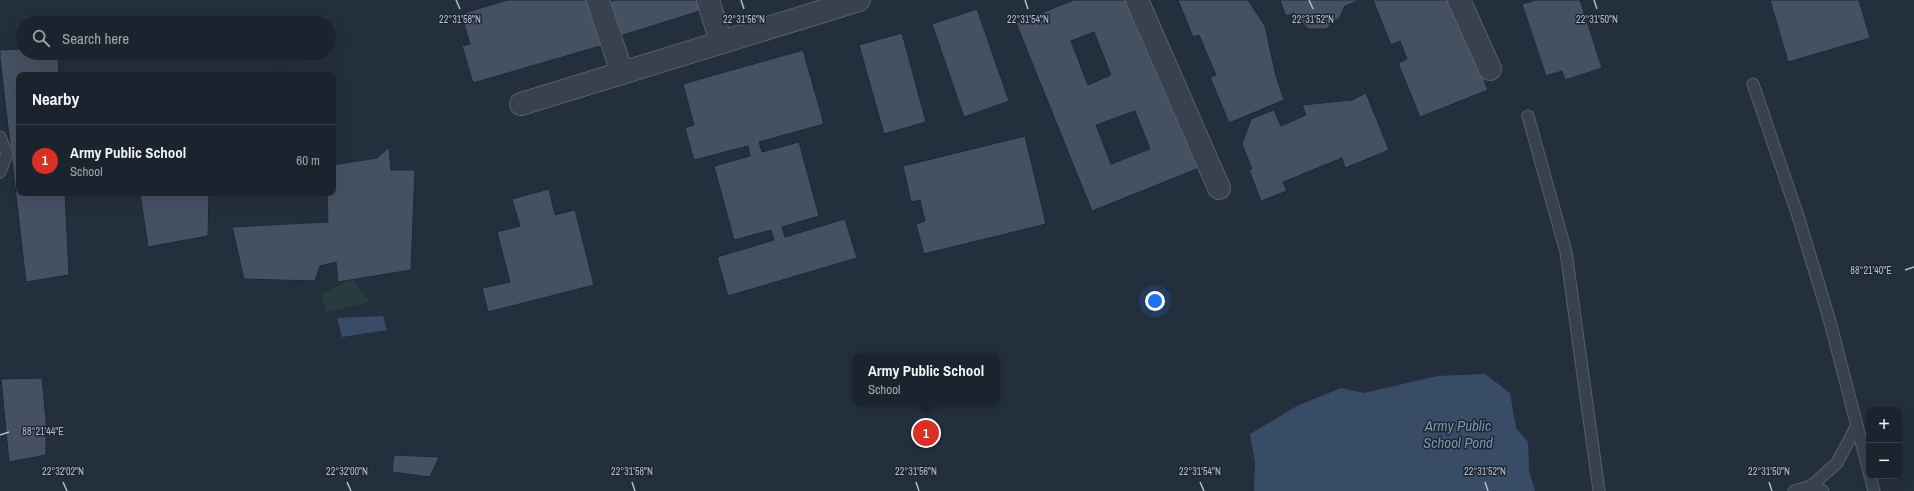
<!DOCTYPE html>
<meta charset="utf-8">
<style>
body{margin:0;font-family:"Archivo Narrow",sans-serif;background:#282f3a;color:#f1f3f6}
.controls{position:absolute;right:12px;bottom:12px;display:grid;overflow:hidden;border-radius:8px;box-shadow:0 4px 16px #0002}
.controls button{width:36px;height:36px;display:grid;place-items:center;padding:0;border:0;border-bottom:1px solid #39404a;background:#1b232e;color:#f1f3f6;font:20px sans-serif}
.you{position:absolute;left:1155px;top:301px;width:14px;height:14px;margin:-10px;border:3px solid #fff;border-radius:50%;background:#1a73e8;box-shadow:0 0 0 6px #1a73e833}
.badge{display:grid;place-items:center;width:26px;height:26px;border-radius:50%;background:#d93025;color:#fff;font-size:13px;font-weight:700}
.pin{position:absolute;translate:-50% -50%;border:2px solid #fff;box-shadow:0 1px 4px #0006}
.popup{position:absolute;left:853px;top:353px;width:146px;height:52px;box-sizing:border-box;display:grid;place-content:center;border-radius:8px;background:#1b232e;filter:drop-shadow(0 1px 3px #0005);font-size:13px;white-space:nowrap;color:#a0a4aa}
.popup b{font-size:15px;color:#f1f3f6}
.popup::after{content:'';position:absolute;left:50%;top:100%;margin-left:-8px;border:8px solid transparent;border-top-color:#1b232e}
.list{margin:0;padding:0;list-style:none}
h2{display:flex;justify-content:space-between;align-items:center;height:52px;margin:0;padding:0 16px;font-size:17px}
h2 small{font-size:13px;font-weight:400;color:#a0a4aa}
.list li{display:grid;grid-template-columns:26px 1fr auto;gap:12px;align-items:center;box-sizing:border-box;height:72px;padding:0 16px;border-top:1px solid #39404a}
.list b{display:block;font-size:15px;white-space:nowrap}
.list p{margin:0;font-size:13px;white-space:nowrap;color:#a0a4aa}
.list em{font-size:13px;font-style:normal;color:#a0a4aa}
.icon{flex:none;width:22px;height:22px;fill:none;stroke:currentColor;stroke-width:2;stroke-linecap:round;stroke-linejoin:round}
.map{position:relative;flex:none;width:1914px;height:491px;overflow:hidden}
.search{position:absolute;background:#1b232e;box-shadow:0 4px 16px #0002;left:16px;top:16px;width:320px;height:44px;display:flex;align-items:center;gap:10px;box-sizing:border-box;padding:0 14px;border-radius:22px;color:#a0a4aa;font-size:15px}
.panel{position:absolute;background:#1b232e;box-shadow:0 4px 16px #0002;left:16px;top:72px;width:320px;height:124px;border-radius:8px}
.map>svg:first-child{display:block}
.green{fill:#263c3f}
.water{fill:#394c67}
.building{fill:#455162;stroke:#1f2835;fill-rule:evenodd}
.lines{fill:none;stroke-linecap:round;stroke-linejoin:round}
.service-casing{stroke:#565f6c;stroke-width:13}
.minor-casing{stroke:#565f6c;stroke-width:24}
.service{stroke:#38414e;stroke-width:11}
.minor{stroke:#38414e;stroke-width:22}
.ticks{fill:none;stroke:#b4bcc9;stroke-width:1.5}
.labels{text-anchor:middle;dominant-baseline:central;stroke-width:3;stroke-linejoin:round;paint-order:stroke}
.water-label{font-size:15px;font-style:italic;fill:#7c92b1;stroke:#1d2633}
.ticks-label{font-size:10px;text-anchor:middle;fill:#b4bcc9;stroke:#1d2633;stroke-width:3;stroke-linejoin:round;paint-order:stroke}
</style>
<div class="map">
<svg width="1914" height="491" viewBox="0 0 1914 491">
<rect width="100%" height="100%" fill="#242f3e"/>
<path class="green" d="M 352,279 L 370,302 L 327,312 L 321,294 Z"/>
<g class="water">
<path d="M 383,316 L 387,330 L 342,337 L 337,318 Z"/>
<path d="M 1485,374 L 1510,393 L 1516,428 L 1528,442 L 1529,471 L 1535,491 L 1254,491 L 1255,462 L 1250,434 L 1297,406 L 1341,388 L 1364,393 L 1438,376 Z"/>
</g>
<g class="building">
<path d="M 507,0 L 591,0 L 604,45 L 473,83 L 462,46 L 470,44 L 461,14 Z"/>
<path d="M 615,0 L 703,0 L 706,9 L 620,36 L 609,2 Z"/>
<path d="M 1074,0 L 1131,0 L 1199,168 L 1092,211 L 1016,23 ZM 1094,32 L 1111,75 L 1088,85 L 1071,41 ZM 1135,111 L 1150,149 L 1111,164 L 1096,125 Z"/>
<path d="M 1178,0 L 1248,0 L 1265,26 L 1276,76 L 1284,100 L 1229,123 L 1210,77 L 1216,75 L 1199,35 L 1193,37 Z"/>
<path d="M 1280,0 L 1357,0 L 1358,1 L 1345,6 L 1340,17 L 1326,29 L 1308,29 L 1294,13 L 1286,16 Z"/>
<path d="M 1373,0 L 1452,0 L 1488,90 L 1420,117 L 1398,63 L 1407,59 L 1400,41 L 1391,45 Z"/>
<path d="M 1536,0 L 1580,0 L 1602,68 L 1565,80 L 1562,71 L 1546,76 L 1522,4 Z"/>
<path d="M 1770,0 L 1859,0 L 1870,38 L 1788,62 Z"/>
<path d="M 977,9 L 1009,101 L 964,117 L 932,24 Z"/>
<path d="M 902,33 L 926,122 L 884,134 L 859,45 Z"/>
<path d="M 23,49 L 23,53 L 58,53 L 59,75 L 19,75 L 19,193 L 65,193 L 69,275 L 26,282 L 0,58 L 0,50 Z"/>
<path d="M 803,50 L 824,124 L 759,142 L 762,152 L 799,142 L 819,216 L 782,227 L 785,237 L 845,219 L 857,258 L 728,296 L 717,257 L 774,240 L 771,230 L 734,240 L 714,166 L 750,156 L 748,146 L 694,160 L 685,128 L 694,125 L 683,84 Z"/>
<path d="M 239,53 L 269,53 L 269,54 L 238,61 Z"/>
<path d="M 283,72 L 285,75 L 247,75 L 247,74 Z"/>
<path d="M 1366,93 L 1389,150 L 1345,168 L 1342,158 L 1283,182 L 1287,191 L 1261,201 L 1249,170 L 1252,169 L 1242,144 L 1251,119 L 1274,110 L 1281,126 L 1306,115 L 1302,105 L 1352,100 Z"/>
<path d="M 1025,136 L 1046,224 L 924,254 L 916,224 L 925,221 L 920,200 L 911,202 L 903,166 Z"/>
<path d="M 389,147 L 391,170 L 415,170 L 411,270 L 338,282 L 336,262 L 320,266 L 315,281 L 244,279 L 232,227 L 328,222 L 327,193 L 333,193 L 333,165 L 377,158 Z"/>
<path d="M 549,189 L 555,215 L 575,210 L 594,285 L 488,312 L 482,288 L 510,282 L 497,232 L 520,226 L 512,199 Z"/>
<path d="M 140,193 L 209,193 L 208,236 L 148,247 Z"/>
<path d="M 42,378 L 46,420 L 46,455 L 9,462 L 1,379 Z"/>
<path d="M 394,455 L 439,457 L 430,477 L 392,472 Z"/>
</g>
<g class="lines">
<g class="service-casing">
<g id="service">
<path d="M 1753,84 L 1798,216 L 1829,318 L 1869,472"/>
<path d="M 1528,116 L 1566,252 L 1599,491"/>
<path d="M 0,137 L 7,154 L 0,172"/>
<path d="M 1870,476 L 1874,491"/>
<path d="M 1811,486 L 1823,491"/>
<path d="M 1794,491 L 1811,486 L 1837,463 L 1857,425"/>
</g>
</g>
<g class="minor-casing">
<g id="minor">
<path d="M 598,0 L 622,73"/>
<path d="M 708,0 L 721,42"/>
<path d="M 1137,0 L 1219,188"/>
<path d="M 1459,0 L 1490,69"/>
<path d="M 521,104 L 859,0"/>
</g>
</g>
<use href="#service" class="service"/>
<use href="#minor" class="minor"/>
</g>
<path class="ticks" d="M 456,0 L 460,9M 741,0 L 744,9M 1025,0 L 1028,9M 1309,0 L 1313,9M 1594,0 L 1597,9M 1905,270 L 1914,267M 0,435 L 9,432M 63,482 L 67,491M 347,482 L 351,491M 632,482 L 635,491M 916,482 L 919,491M 1200,482 L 1204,491M 1485,482 L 1488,491M 1769,482 L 1772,491"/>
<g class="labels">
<g class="water-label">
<text x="1458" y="425">Army Public<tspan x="1458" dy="17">School Pond</tspan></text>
</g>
</g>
<g class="ticks-label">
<text x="1028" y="23">22°31'54"N</text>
<text x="1597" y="23">22°31'50"N</text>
<text x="460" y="23">22°31'58"N</text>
<text x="744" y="23">22°31'56"N</text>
<text x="1313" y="23">22°31'52"N</text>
<text x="1871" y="274">88°21'40"E</text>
<text x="43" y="435">88°21'44"E</text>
<text x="63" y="475">22°32'02"N</text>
<text x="347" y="475">22°32'00"N</text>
<text x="632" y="475">22°31'58"N</text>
<text x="916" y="475">22°31'56"N</text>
<text x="1200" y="475">22°31'54"N</text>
<text x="1485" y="475">22°31'52"N</text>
<text x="1769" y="475">22°31'50"N</text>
</g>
</svg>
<div class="controls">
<button>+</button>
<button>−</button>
</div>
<div class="you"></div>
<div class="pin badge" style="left:926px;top:433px">1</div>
<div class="popup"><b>Army Public School</b>School</div>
<div class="search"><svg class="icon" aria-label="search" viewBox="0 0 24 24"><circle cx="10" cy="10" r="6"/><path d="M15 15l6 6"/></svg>Search here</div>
<section class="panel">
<h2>Nearby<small></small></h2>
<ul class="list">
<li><span class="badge">1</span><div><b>Army Public School</b><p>School</p></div><em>60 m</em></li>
</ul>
</section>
</div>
